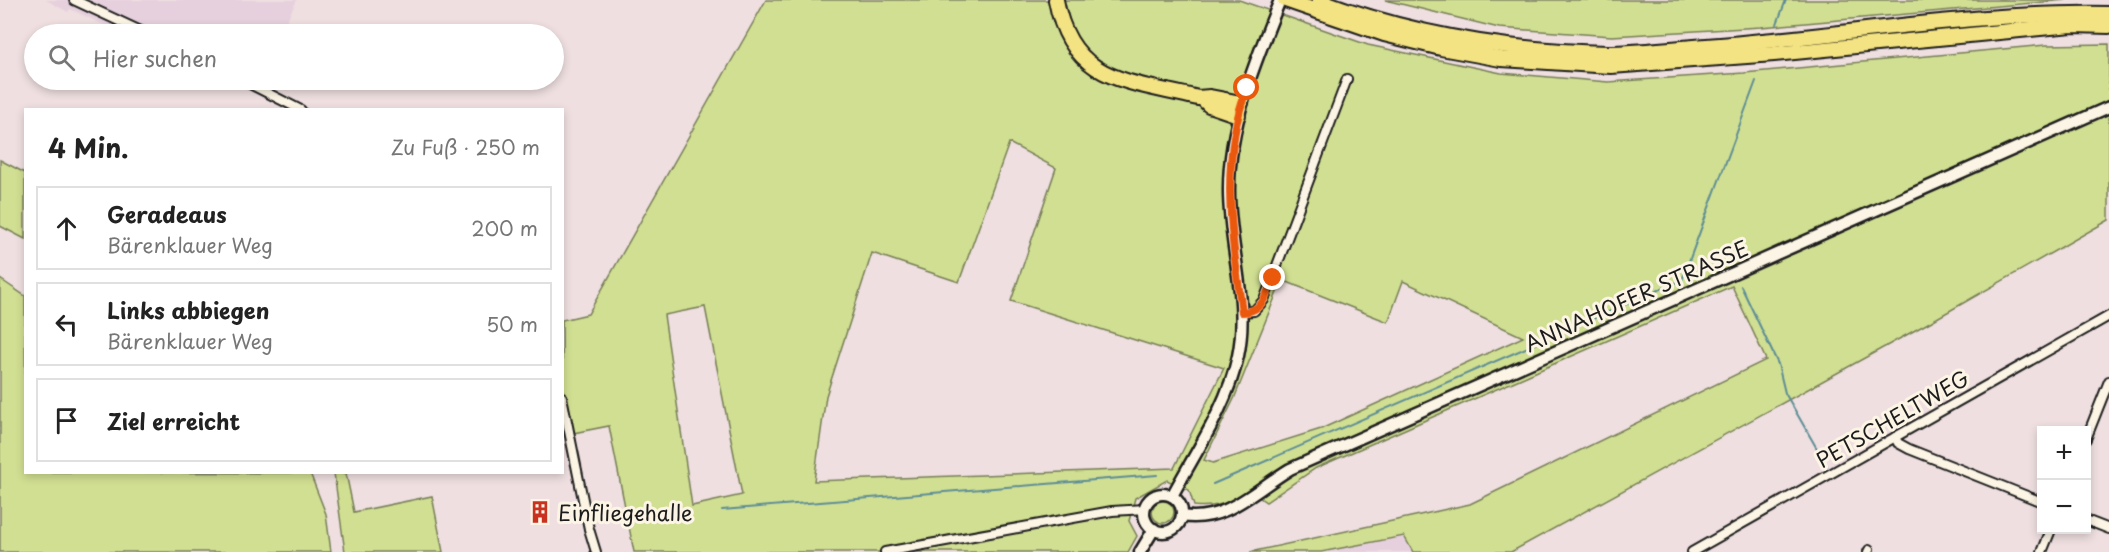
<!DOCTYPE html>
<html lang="de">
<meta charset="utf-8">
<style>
body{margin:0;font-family:"Playpen Sans",sans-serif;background:#f6f6f6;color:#222}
.controls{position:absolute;right:18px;bottom:18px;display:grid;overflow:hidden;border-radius:0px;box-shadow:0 3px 9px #0003}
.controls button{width:54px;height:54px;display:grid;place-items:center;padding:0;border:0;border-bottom:2px solid #e0e0e0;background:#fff;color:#222;font:30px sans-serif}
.stop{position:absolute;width:18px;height:18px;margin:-14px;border:4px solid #ea580c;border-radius:50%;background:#fff}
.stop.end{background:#ea580c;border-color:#fff;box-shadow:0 2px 6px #0008}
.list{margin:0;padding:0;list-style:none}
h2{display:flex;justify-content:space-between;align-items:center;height:78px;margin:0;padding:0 24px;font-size:26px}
h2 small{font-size:20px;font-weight:400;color:#767676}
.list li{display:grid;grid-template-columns:39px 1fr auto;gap:18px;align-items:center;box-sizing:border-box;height:84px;margin:0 12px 12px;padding:0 12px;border:2px solid #e0e0e0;border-radius:0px}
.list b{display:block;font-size:22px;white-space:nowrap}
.list p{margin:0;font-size:20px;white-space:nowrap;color:#767676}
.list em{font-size:20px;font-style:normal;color:#767676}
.icon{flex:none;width:33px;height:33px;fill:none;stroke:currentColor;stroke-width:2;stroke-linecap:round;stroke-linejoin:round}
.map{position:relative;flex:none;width:2109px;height:552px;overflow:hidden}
.search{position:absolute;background:#fff;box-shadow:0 3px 9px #0003;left:24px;top:24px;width:540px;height:66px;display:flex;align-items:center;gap:15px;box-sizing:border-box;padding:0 21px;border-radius:33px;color:#767676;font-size:22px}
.panel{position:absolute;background:#fff;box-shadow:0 3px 9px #0003;left:24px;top:108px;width:540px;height:366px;border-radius:0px}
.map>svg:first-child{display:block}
.built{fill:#e6d0dd}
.green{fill:#d1df92;stroke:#767e57;stroke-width:1.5;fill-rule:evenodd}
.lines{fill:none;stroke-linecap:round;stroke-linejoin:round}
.stream{stroke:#5d8d95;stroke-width:2}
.street-casing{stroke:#1c1c1c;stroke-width:12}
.secondary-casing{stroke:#1c1c1c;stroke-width:15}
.highway-casing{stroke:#1c1c1c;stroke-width:18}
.street{stroke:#fcf5e5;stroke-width:8}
.secondary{stroke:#fcf5e5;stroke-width:10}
.highway{stroke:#f4e382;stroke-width:14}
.route{stroke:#ea580c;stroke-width:8}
.labels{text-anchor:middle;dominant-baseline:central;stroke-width:6;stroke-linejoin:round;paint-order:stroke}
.street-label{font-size:21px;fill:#1c1c1c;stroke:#fcf5e5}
.poi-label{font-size:21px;fill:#1c1c1c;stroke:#fcf5e5;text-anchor:start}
</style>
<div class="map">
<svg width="2109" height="552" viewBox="0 0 2109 552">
<rect width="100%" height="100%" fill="#efdfe0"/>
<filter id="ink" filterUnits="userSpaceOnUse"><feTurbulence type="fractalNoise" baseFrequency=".0167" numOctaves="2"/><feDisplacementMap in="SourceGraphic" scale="12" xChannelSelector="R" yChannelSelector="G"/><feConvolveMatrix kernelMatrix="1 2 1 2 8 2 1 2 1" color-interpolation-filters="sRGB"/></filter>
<g filter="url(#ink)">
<g class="built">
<path d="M 46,0 L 297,0 L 280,34 L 123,34 L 70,9 L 68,12 Z"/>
<path d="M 1405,536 L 1413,552 L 1321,552 Z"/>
</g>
<g class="green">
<path d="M 766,0 L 1239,0 L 1368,45 L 1501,73 L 1608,82 L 1744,73 L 2046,45 L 2109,44 L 2109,220 L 1930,322 L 1511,552 L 1413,552 L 1404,536 L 1321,552 L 1250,552 L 1470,504 L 1766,360 L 1732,286 L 1316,468 L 1266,502 L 1250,491 C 1230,501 1217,509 1194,506 L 1189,490 L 1167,480 L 1135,498 L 1129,521 L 1137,536 L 1128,552 L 634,552 L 609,426 L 563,435 L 562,320 L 588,314 ZM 1009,143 L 1056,168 L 1011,301 L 1224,368 L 1174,468 L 814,481 L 826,396 L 872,253 L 959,282 ZM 1282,280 L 1388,322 L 1403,281 L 1523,337 L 1321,429 L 1213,463 L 1204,460 L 1234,399 ZM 705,307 L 742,495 L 692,506 L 664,315 Z"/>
<path d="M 1385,0 L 2066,0 L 1761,27 L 1612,36 L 1499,28 Z"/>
<path d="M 0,160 L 25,173 L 25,239 L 0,226 Z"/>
<path d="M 0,279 L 25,296 L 26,472 L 310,473 L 326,514 L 331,552 L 0,552 Z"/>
<path d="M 334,473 L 346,473 L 354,512 L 432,496 L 443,552 L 345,552 Z"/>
<circle cx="1163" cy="512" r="11"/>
</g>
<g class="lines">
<g class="stream">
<path d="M 1777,24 L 1786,0"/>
<path d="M 1741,286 L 1778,364 L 1785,393 L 1827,466"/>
<path d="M 1213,484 L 1682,280 L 1756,81"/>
<path d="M 722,510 L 1157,475"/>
</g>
<g class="street-casing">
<g id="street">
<path d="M 74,0 L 147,34"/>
<path d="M 242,80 L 301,110"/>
<path d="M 1242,312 L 1254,311 L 1264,300 L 1347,79"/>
<path d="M 562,397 L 589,529 L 596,552"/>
<path d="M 1895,437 L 1898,443 L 1909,449 L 2042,502"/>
<path d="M 2086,439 L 2109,381"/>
<path d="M 2086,520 L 2109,529"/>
<path d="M 885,552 L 1112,511 L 1145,509"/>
<path d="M 1692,552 L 2109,316"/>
<path d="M 1868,552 L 1869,550"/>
<path d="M 2042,552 L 2051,530"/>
</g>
</g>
<g class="secondary-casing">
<g id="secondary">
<circle cx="1163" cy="513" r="19"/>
<path d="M 1172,496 C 1196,451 1227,407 1238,356 C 1250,300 1228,245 1229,188 C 1229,123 1256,60 1280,0"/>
<path d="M 1182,516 C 1226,523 1255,490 1290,469 L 2109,107"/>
<path d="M 1140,552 L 1154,529"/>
</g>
</g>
<g class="highway-casing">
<g id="highway">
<path d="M 1056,0 C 1071,83 1130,81 1198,98 L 1210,97 L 1241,103"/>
<path d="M 1285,0 L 1384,34 L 1441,48 L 1501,59 L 1611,66 L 1774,54 L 2072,25 L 2109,26"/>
<path d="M 1319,0 C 1412,35 1509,51 1608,53 C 1636,53 1665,49 1694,47 C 1832,38 1971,11 2109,14"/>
<path d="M 1203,99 L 1209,105 L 1238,115"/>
</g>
</g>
<use href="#street" class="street"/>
<use href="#secondary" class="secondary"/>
<use href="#highway" class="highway"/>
</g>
</g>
<g class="lines" filter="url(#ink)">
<path class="route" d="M 1247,88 C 1219,161 1232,237 1242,312 C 1263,312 1267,294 1273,278"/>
</g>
<defs>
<g id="building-bare" transform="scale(1.8)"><path d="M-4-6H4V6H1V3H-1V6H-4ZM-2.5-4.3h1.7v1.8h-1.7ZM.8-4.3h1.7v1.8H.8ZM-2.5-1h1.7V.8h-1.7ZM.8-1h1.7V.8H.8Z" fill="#c8321e" stroke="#fcf5e5" stroke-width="2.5" paint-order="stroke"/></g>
</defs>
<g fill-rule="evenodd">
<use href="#building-bare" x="540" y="512"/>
</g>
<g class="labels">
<g class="street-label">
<text transform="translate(1636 295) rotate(-24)">ANNAHOFER STRASSE</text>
<text transform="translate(1892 418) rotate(-30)">PETSCHELTWEG</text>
</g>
<g class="poi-label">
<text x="558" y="512">Einfliegehalle</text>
</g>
</g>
</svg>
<div class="controls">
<button>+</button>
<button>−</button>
</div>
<div class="stop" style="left:1247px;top:88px"></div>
<div class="stop end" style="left:1273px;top:278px"></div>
<div class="search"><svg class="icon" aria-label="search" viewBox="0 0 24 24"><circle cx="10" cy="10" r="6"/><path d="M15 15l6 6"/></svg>Hier suchen</div>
<section class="panel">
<h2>4 Min.<small>Zu Fuß · 250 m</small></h2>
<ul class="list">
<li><svg class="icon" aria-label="ahead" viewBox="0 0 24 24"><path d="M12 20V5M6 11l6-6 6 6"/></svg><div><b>Geradeaus</b><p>Bärenklauer Weg</p></div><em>200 m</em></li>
<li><svg class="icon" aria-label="left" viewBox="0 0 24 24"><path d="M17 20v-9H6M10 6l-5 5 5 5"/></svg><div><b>Links abbiegen</b><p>Bärenklauer Weg</p></div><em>50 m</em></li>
<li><svg class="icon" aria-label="arrive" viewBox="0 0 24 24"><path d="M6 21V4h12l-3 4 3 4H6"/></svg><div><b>Ziel erreicht</b></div></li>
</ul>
</section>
</div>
